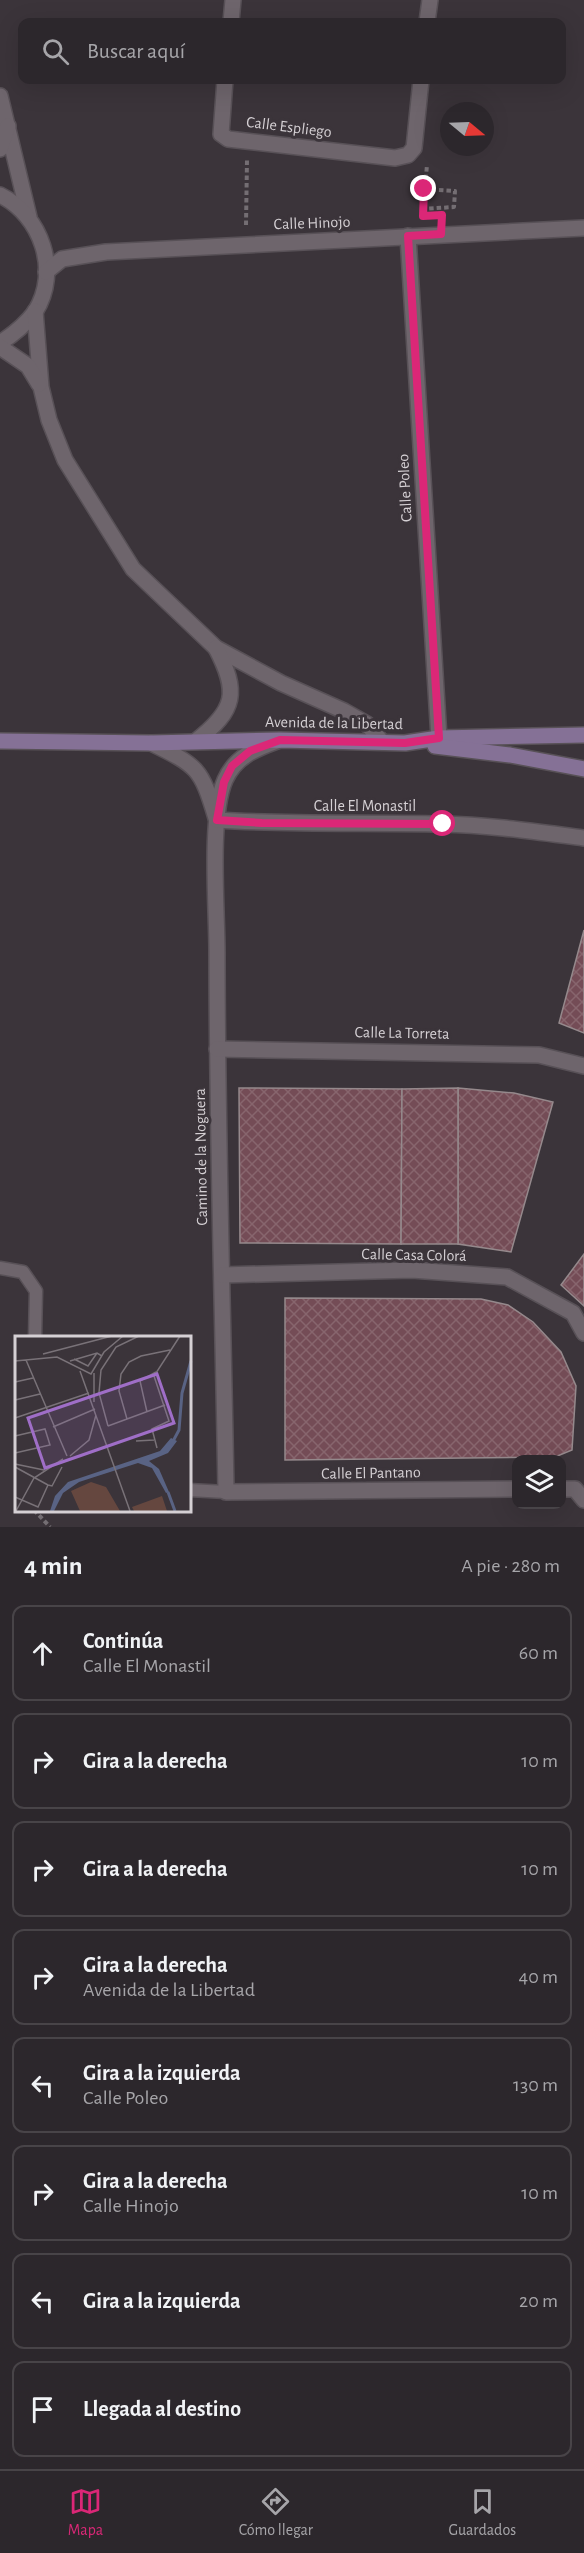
<!DOCTYPE html>
<html lang="es">
<meta charset="utf-8">
<style>
body{margin:0;font-family:"Alegreya Sans",sans-serif;background:#342f34;color:#f1f3f6}
.controls{position:absolute;right:18px;bottom:18px;display:grid;overflow:hidden;border-radius:12px;box-shadow:0 6px 24px #0002}
.controls button{width:54px;height:54px;display:grid;place-items:center;padding:0;border:0;border-bottom:2px solid #484448;background:#2c272c;color:#f1f3f6;font:30px sans-serif}
.compass{position:absolute;left:440px;top:102px;width:54px;height:54px;border-radius:50%;background:#2c272c;box-shadow:0 6px 24px #0002;rotate:109deg}
.stop{position:absolute;width:18px;height:18px;margin:-14px;border:4px solid #db2777;border-radius:50%;background:#fff}
.stop.end{background:#db2777;border-color:#fff;box-shadow:0 2px 6px #0008}
.list{margin:0;padding:0;list-style:none}
h2{display:flex;justify-content:space-between;align-items:center;height:78px;margin:0;padding:0 24px;font-size:26px}
h2 small{font-size:20px;font-weight:400;color:#a6a5a9}
.list li{display:grid;grid-template-columns:39px 1fr auto;gap:18px;align-items:center;box-sizing:border-box;height:96px;margin:0 12px 12px;padding:0 12px;border:2px solid #484448;border-radius:12px}
.list b{display:block;font-size:22px;white-space:nowrap}
.list p{margin:0;font-size:20px;white-space:nowrap;color:#a6a5a9}
.list em{font-size:20px;font-style:normal;color:#a6a5a9}
.icon{flex:none;width:33px;height:33px;fill:none;stroke:currentColor;stroke-width:2;stroke-linecap:round;stroke-linejoin:round}
.map{position:relative;flex:none;width:584px;height:1527px;overflow:hidden}
.search{position:absolute;background:#2c272c;box-shadow:0 6px 24px #0002;left:18px;right:18px;top:18px;height:66px;display:flex;align-items:center;gap:15px;box-sizing:border-box;padding:0 21px;border-radius:12px;color:#a6a5a9;font-size:22px}
.sheet{height:942px;background:#2c272c}
nav{display:flex;justify-content:space-around;align-items:center;box-sizing:border-box;height:84px;border-top:2px solid #484448;background:#2c272c;font-size:16px;color:#a6a5a9}
nav a{display:grid;justify-items:center;gap:3px}
nav .on{color:#db2777}
.map>svg:first-child{display:block}
.building{fill:url(#building-cross-hatch);stroke:#95898c;stroke-width:1.5}
.lines{fill:none;stroke-linecap:round;stroke-linejoin:round}
.lane-casing{stroke:#585157;stroke-width:15}
.street-casing{stroke:#585157;stroke-width:18}
.secondary-casing{stroke:#585157;stroke-width:18}
.path{stroke:#746e73;stroke-width:4;stroke-dasharray:4.5 3;stroke-linecap:butt}
.lane{stroke:#6e656c;stroke-width:12}
.street{stroke:#6e656c;stroke-width:15}
.secondary{stroke:#857196;stroke-width:15}
.route{stroke:#db2777;stroke-width:8}
.labels{text-anchor:middle;dominant-baseline:central;stroke-width:6;stroke-linejoin:round;paint-order:stroke}
.street-label{font-size:16px;fill:#d5d0d4;stroke:#3b343a}
.inset-river{fill:none;stroke:#596384;stroke-width:3}
.inset-road{fill:none;stroke:#797278;stroke-width:1.5}
.view{fill:#9f6ec7;fill-opacity:0.15;stroke:#9f6ec7;stroke-width:3}
.inset-edge{fill:none;stroke:#d5d0d4;stroke-width:3}
</style>
<div class="map">
<svg width="584" height="1527" viewBox="0 0 584 1527">
<defs>
<pattern id="building-cross-hatch" width="8" height="8" patternUnits="userSpaceOnUse" patternTransform="scale(1.5)"><rect width="8" height="8" fill="#744c56"/><path d="M0 0l8 8M0 8l8-8" fill="none" stroke="#87656d"/></pattern>
</defs>
<rect width="100%" height="100%" fill="#3b343a"/>
<g class="building">
<path d="M 584,930 L 584,1033 L 559,1023 Z"/>
<path d="M 239,1088 L 402,1089 L 401,1244 L 240,1243 Z"/>
<path d="M 458,1088 L 514,1093 L 553,1102 L 511,1252 L 458,1244 Z"/>
<path d="M 458,1088 L 458,1244 L 401,1244 L 402,1089 Z"/>
<path d="M 584,1254 L 584,1306 L 561,1285 Z"/>
<path d="M 285,1298 L 481,1299 L 508,1305 L 533,1322 L 561,1352 L 576,1386 L 572,1450 L 555,1457 L 285,1460 Z"/>
</g>
<g class="lines">
<g class="lane-casing">
<g id="lane">
<path d="M 0,1268 L 23,1272 L 36,1291 L 35,1338"/>
<path d="M 189,1490 L 226,1492"/>
</g>
</g>
<g class="street-casing">
<g id="street">
<path d="M 231,22 L 233,0"/>
<path d="M 427,22 L 430,0"/>
<path d="M 225,80 L 221,134 L 228,139 L 395,158 L 408,155 L 414,148 L 421,80"/>
<path d="M 0,96 L 29,217"/>
<path d="M 0,149 L 8,126"/>
<path d="M 0,195 C 41,215 61,271 35,312 C 25,325 14,334 0,343"/>
<path d="M 408,236 L 439,738"/>
<path d="M 46,272 L 62,259 L 106,252 L 584,228"/>
<path d="M 35,311 L 41,387 L 49,420 L 65,460 L 133,569 L 216,648 L 281,683 L 344,711 L 367,724 L 382,742"/>
<path d="M 0,347 L 28,366 L 39,384"/>
<path d="M 196,741 C 236,710 239,692 216,648"/>
<path d="M 277,741 C 255,749 235,757 225,780 C 209,817 217,909 217,952 C 217,1132 223,1312 226,1492 L 516,1489"/>
<path d="M 151,743 C 198,766 201,768 216,818"/>
<path d="M 217,820 C 292,825 367,822 442,824 C 490,825 537,832 584,838"/>
<path d="M 217,1049 L 539,1055 L 584,1066"/>
<path d="M 222,1275 L 412,1270 L 507,1277 L 573,1313 L 584,1333"/>
<path d="M 562,1489 L 575,1489 L 584,1500"/>
</g>
</g>
<g class="secondary-casing">
<g id="secondary">
<path d="M 0,741 L 151,743 L 280,740 L 405,743 L 439,738 L 584,735"/>
<path d="M 435,746 L 510,755 L 584,769"/>
</g>
</g>
<g class="path">
<path d="M 424,189 L 455,191 L 454,207 L 423,209 L 426,216"/>
<path d="M 423,209 L 427,165"/>
<path d="M 246,225 L 247,160"/>
<path d="M 34,1510 L 50,1527"/>
</g>
<use href="#lane" class="lane"/>
<use href="#street" class="street"/>
<use href="#secondary" class="secondary"/>
</g>
<g class="lines">
<path class="route" d="M 424,189 L 423,216 L 442,215 L 441,234 L 408,236 L 439,738 L 405,743 L 280,740 L 250,751 L 232,766 L 224,782 L 217,820 L 262,823 L 443,824"/>
</g>
<g class="labels">
<g class="street-label">
<text transform="translate(289 127) rotate(7)">Calle Espliego</text>
<text transform="translate(312 223) rotate(-2)">Calle Hinojo</text>
<text transform="translate(405 488) rotate(-93)">Calle Poleo</text>
<text transform="translate(334 723) rotate(1)">Avenida de la Libertad</text>
<text x="365" y="806">Calle El Monastil</text>
<text transform="translate(402 1033) rotate(1)">Calle La Torreta</text>
<text transform="translate(201 1157) rotate(-91)">Camino de la Noguera</text>
<text transform="translate(414 1255) rotate(1)">Calle Casa Colorá</text>
<text transform="translate(371 1473) rotate(-1)">Calle El Pantano</text>
</g>
</g>
<g transform="translate(15 1336)">
<rect width="176" height="176" fill="#3b343a"/>
<path d="M 76,146 L 91,151 L 105,175 L 65,175 L 56,155 ZM 147,160 L 152,175 L 119,175 L 117,171 Z" fill="#65473f"/>
<path d="M 156,102 L 162,105 L 153,117 L 134,125 L 144,133 L 154,156 L 151,157 L 137,132 L 123,127 L 64,146 L 48,157 L 39,175 L 35,175 L 40,160 L 53,146 L 145,115 Z" fill="#596384"/>
<path class="inset-river" d="M 156,109 L 164,94 L 167,57 L 176,25M 153,156 L 160,175"/>
<path class="inset-road" d="M 28,18 L 97,0M 59,23 L 73,30 L 82,17M 11,24 L 52,120M 0,25 L 42,21 L 76,38 L 89,16 L 108,0M 55,25 L 82,17 L 87,20M 65,35 L 115,175M 79,37 L 79,66M 0,46 L 18,42M 0,64 L 25,58M 132,76 L 125,45 L 141,36M 0,82 L 74,57M 112,83 L 104,55 L 106,38 L 114,26 L 126,20 L 155,14M 93,90 L 84,57 L 86,34 L 101,11 L 124,0M 93,90 L 150,69M 38,91 L 80,73M 0,100 L 30,93 L 35,109 L 0,117M 121,105 L 139,104M 142,112 L 137,93 L 154,85 L 139,40 L 165,0M 55,120 L 74,104 L 81,79M 0,128 L 29,134M 0,131 L 33,149M 33,149 L 37,150 L 47,131M 0,161 L 23,171 L 33,149M 1,175 L 19,142 L 48,123"/>
<path class="view" d="M 142,38 L 159,87 L 30,132 L 13,82 Z"/>
<rect width="176" height="176" class="inset-edge"/>
</g>
</svg>
<div class="controls">
<button><svg class="icon" aria-label="layers" viewBox="0 0 24 24"><path d="M12 4l9 5-9 5-9-5zM3 14l9 5 9-5"/></svg></button>
</div>
<svg class="compass" viewBox="-18 -18 36 36"><path d="M0-13l5 13h-10z" fill="#e53935"/><path d="M0 13l5-13h-10z" fill="#a6a5a9"/></svg>
<div class="stop" style="left:443px;top:824px"></div>
<div class="stop end" style="left:424px;top:189px"></div>
<div class="search"><svg class="icon" aria-label="search" viewBox="0 0 24 24"><circle cx="10" cy="10" r="6"/><path d="M15 15l6 6"/></svg>Buscar aquí</div>
</div>
<section class="sheet">
<h2>4 min<small>A pie · 280 m</small></h2>
<ul class="list">
<li><svg class="icon" aria-label="ahead" viewBox="0 0 24 24"><path d="M12 20V5M6 11l6-6 6 6"/></svg><div><b>Continúa</b><p>Calle El Monastil</p></div><em>60 m</em></li>
<li><svg class="icon" aria-label="right" viewBox="0 0 24 24"><path d="M7 20v-9h11M14 6l5 5-5 5"/></svg><div><b>Gira a la derecha</b></div><em>10 m</em></li>
<li><svg class="icon" aria-label="right" viewBox="0 0 24 24"><path d="M7 20v-9h11M14 6l5 5-5 5"/></svg><div><b>Gira a la derecha</b></div><em>10 m</em></li>
<li><svg class="icon" aria-label="right" viewBox="0 0 24 24"><path d="M7 20v-9h11M14 6l5 5-5 5"/></svg><div><b>Gira a la derecha</b><p>Avenida de la Libertad</p></div><em>40 m</em></li>
<li><svg class="icon" aria-label="left" viewBox="0 0 24 24"><path d="M17 20v-9H6M10 6l-5 5 5 5"/></svg><div><b>Gira a la izquierda</b><p>Calle Poleo</p></div><em>130 m</em></li>
<li><svg class="icon" aria-label="right" viewBox="0 0 24 24"><path d="M7 20v-9h11M14 6l5 5-5 5"/></svg><div><b>Gira a la derecha</b><p>Calle Hinojo</p></div><em>10 m</em></li>
<li><svg class="icon" aria-label="left" viewBox="0 0 24 24"><path d="M17 20v-9H6M10 6l-5 5 5 5"/></svg><div><b>Gira a la izquierda</b></div><em>20 m</em></li>
<li><svg class="icon" aria-label="arrive" viewBox="0 0 24 24"><path d="M6 21V4h12l-3 4 3 4H6"/></svg><div><b>Llegada al destino</b></div></li>
</ul>
</section>
<nav>
<a class="on"><svg class="icon" aria-label="map" viewBox="0 0 24 24"><path d="M3 6l6-2 6 2 6-2v14l-6 2-6-2-6 2zM9 4v14M15 6v14"/></svg>Mapa</a>
<a><svg class="icon" aria-label="directions" viewBox="0 0 24 24"><path d="M12 3l9 9-9 9-9-9zM9 14v-3h6M13 9l2 2-2 2"/></svg>Cómo llegar</a>
<a><svg class="icon" aria-label="saved" viewBox="0 0 24 24"><path d="M7 4h10v16l-5-4-5 4z"/></svg>Guardados</a>
</nav>
